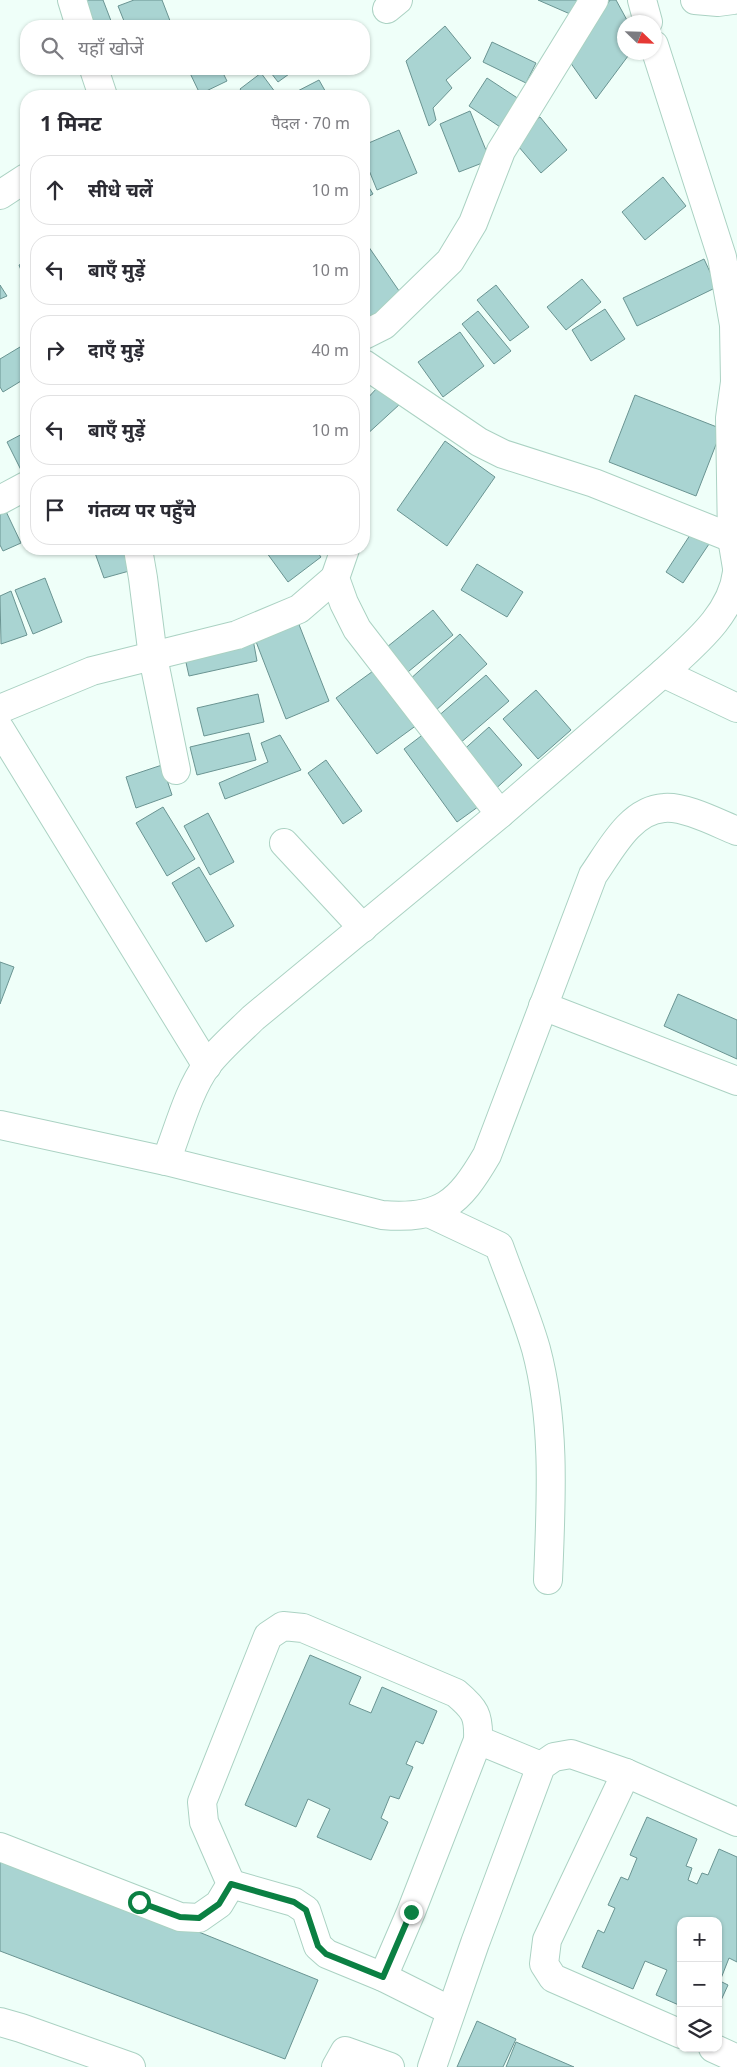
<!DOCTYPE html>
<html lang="hi">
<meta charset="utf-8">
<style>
body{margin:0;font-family:"Noto Sans","Noto Sans Devanagari",sans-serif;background:#f2f2f3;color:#2b2b33}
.controls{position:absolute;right:15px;bottom:15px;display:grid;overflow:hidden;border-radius:10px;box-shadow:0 1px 4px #0004}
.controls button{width:45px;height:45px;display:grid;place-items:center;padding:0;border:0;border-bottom:1px solid #e1e1e2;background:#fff;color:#2b2b33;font:25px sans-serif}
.compass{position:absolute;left:617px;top:15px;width:45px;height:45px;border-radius:50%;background:#fff;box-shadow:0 1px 4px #0004;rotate:113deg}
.stop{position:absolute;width:15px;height:15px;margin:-11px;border:4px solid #0b8043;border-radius:50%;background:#fff}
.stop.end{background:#0b8043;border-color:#fff;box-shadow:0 1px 5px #0008}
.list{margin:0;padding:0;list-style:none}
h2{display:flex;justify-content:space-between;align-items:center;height:65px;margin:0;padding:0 20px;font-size:21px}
h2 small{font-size:16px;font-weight:400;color:#7c7c81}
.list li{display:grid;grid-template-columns:32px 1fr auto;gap:15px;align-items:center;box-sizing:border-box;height:70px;margin:0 10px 10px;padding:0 10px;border:1px solid #e1e1e2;border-radius:20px}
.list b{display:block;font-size:19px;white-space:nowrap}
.list em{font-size:16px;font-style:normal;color:#7c7c81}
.icon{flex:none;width:28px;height:28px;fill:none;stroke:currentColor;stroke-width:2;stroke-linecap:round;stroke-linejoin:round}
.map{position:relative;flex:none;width:737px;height:2067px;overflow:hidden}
.search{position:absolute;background:#fff;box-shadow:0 1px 4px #0004;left:20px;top:20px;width:350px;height:55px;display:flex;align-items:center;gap:12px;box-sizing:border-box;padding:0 18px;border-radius:20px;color:#7c7c81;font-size:19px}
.panel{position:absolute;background:#fff;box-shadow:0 1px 4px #0004;left:20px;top:90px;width:350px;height:465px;border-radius:20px}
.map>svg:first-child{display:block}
.building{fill:#a9d4d2;stroke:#6a9492}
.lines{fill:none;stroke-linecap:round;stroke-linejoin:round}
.minor-casing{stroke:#abd2c3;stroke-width:30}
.minor{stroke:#fff;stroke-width:28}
.route{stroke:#0b8043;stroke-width:6}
</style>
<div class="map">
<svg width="737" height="2067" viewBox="0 0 737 2067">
<rect width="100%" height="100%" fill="#effff9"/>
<g class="building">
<path d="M 82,0 L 103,0 L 113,26 L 89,26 Z"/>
<path d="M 134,0 L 162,0 L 172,26 L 126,26 L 118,6 Z"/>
<path d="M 538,0 L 586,0 L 577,17 Z"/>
<path d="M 610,0 L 616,0 L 628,22 L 624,22 L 624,52 L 631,52 L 596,99 L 570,62 Z"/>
<path d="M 445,26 L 471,58 L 446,80 L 452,88 L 433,108 L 436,120 L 429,126 L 406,61 Z"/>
<path d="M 492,42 L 536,63 L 526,83 L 483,62 Z"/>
<path d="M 188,69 L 221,69 L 227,81 L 200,94 Z"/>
<path d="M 268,69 L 296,69 L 278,82 Z"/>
<path d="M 261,73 L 278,96 L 245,96 L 240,89 Z"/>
<path d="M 487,78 L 525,103 L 506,131 L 469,106 Z"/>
<path d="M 319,80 L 328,96 L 288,96 Z"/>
<path d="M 470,111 L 490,160 L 459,172 L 440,124 Z"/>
<path d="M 540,117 L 567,150 L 541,173 L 513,140 Z"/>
<path d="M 399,130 L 417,173 L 377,190 L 364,158 L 364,145 Z"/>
<path d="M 663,177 L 686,206 L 645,240 L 622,212 Z"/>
<path d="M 364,179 L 373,194 L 364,199 Z"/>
<path d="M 364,240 L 406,301 L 364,329 Z"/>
<path d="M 704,259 L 717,287 L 637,326 L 623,298 Z"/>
<path d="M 26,262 L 26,283 L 19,265 Z"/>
<path d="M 582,279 L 601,302 L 566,330 L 547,307 Z"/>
<path d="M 0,285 L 7,296 L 0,299 Z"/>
<path d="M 496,285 L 529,327 L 510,341 L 477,300 Z"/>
<path d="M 605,309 L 625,339 L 591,361 L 572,330 Z"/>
<path d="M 478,311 L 511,351 L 494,364 L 462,324 Z"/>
<path d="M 460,332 L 484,366 L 443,397 L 418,362 Z"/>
<path d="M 20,347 L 26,358 L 26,378 L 3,392 L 0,387 L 0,359 Z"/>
<path d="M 378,387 L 400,404 L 364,437 L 364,402 Z"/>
<path d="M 635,395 L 722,429 L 696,496 L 609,462 Z"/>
<path d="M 26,432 L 26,477 L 25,478 L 7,442 Z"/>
<path d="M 445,441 L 495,477 L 447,546 L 397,510 Z"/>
<path d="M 2,503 L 21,543 L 3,551 L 0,545 L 0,504 Z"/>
<path d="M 692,532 L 709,544 L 683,583 L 666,572 Z"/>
<path d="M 107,549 L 135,549 L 140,568 L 104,578 L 95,553 Z"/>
<path d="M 264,549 L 315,549 L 321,557 L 288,582 Z"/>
<path d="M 477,564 L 523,592 L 507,617 L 461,590 Z"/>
<path d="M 45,578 L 62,622 L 33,634 L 15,590 Z"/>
<path d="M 11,591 L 27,635 L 1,644 L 0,596 Z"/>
<path d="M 433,610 L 453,635 L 403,676 L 382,651 Z"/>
<path d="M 298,622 L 329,701 L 286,719 L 255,639 Z"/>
<path d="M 252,634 L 257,661 L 189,676 L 183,649 Z"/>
<path d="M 460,634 L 487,664 L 435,711 L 408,681 Z"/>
<path d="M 380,666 L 421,722 L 377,754 L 336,698 Z"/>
<path d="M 486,675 L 509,701 L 459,744 L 436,718 Z"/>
<path d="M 536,690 L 571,730 L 538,759 L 503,719 Z"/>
<path d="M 258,694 L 264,722 L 204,736 L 197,708 Z"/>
<path d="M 489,727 L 522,765 L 492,792 L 459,754 Z"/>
<path d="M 429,730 L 482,804 L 457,822 L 404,749 Z"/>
<path d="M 249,733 L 256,760 L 197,775 L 190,747 Z"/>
<path d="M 280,735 L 301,770 L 225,799 L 219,783 L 268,762 L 261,743 Z"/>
<path d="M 326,760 L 362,811 L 343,824 L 308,773 Z"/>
<path d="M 162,765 L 172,795 L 136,808 L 126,777 Z"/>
<path d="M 163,807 L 195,859 L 167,876 L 136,823 Z"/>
<path d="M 208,813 L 234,862 L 210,875 L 184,826 Z"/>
<path d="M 199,867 L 234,926 L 206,942 L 172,883 Z"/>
<path d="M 0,962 L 14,967 L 0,1004 Z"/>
<path d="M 678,994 L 737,1020 L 737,1059 L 664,1026 Z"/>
<path d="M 310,1655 L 361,1677 L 349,1704 L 371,1713 L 382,1687 L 437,1711 L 423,1744 L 416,1741 L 406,1764 L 413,1767 L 399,1799 L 390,1796 L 381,1818 L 388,1822 L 371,1860 L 317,1837 L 330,1809 L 308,1799 L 296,1827 L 245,1805 Z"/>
<path d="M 647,1817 L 697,1839 L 686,1866 L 692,1868 L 688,1880 L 697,1884 L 702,1873 L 708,1875 L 719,1849 L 737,1857 L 737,1962 L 729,1958 L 720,1981 L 728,1985 L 718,2007 L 718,1921 L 681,1921 L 681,2006 L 656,1995 L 667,1970 L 645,1961 L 633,1989 L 582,1967 L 598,1930 L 604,1933 L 615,1908 L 608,1905 L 621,1877 L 628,1880 L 637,1858 L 630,1855 Z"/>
<path d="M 0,1852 L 318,1980 L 285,2059 L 0,1951 Z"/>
<path d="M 477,2021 L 516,2039 L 503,2067 L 457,2067 Z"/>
<path d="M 516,2042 L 574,2067 L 506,2067 Z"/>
</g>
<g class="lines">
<g class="minor-casing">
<g id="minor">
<path d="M 72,0 L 80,26"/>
<path d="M 642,0 L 648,22"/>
<path d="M 695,0 L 718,2 L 733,0"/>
<path d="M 387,9 L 398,0"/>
<path d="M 654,45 L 722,257 L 734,325 L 735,382 L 730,418 L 732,538 L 737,568"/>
<path d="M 94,69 L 103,96"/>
<path d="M 0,195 L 26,178"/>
<path d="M 364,335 L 384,325 L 450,261 L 473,223 L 501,151 L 594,0"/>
<path d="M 364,364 L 479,442 L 503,454 L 594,483 L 732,538"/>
<path d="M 0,500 L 26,486"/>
<path d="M 138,549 L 143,578 L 153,657 L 176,770"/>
<path d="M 345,549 L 335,578 L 344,603 L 357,629 L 500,814"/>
<path d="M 663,673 C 693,645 732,615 737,572"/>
<path d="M 0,709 L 92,671 L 237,635 L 299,609 L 335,578"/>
<path d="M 0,729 L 207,1066"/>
<path d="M 284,843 L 363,928"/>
<path d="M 543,1006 L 737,1081"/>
<path d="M 0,1125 L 166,1161 L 382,1215 C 441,1220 459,1203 487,1155 L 593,875 C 610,851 630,810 664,808 C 685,806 717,823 737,831"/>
<path d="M 166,1161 C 178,1131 188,1091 207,1065 C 220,1048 238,1033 253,1018 L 500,814 L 663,673 L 737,708"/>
<path d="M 431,1214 L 499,1246 C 511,1280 526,1314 536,1349 C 556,1424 551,1503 548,1580"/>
<path d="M 478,1740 L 541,1766"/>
<path d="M 626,1773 L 547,1940 L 544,1964 L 553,1978 L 681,2034"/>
<path d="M 0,1847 L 180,1917 L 199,1918 L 219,1904 L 231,1884 L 204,1822 L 202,1802 L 268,1636 L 283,1626 L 303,1628 L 456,1693 C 475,1709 479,1715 478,1740 L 411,1912 L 383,1977"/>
<path d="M 231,1884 L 294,1902 L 306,1910 L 318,1946 L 327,1954 L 383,1977 L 451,2011"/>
<path d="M 0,2022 L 21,2028 L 131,2067"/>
<path d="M 713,2048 L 737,2059"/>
<path d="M 336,2067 L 345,2051 L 390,2067"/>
<path d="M 432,2067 L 475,1943 L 541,1766 L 554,1757 L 571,1754 L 626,1773 L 737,1822"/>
</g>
</g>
<use href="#minor" class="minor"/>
</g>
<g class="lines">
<path class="route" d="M 139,1902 L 180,1917 L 199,1918 L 219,1904 L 231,1884 L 294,1902 L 306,1910 L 318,1946 L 326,1954 L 383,1977 L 411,1912"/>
</g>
</svg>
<div class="controls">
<button>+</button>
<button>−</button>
<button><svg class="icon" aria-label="layers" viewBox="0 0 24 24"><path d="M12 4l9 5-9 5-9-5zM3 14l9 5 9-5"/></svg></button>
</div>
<svg class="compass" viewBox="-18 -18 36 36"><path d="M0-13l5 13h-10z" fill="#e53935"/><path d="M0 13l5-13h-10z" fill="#7c7c81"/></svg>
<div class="stop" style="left:139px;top:1902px"></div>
<div class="stop end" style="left:411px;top:1912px"></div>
<div class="search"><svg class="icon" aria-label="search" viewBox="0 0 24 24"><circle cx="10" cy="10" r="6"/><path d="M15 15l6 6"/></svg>यहाँ खोजें</div>
<section class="panel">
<h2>1 मिनट<small>पैदल · 70 m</small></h2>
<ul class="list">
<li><svg class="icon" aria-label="ahead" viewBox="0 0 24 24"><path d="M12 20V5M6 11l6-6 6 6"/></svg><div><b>सीधे चलें</b></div><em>10 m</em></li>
<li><svg class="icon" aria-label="left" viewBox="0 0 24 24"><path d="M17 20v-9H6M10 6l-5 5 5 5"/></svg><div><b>बाएँ मुड़ें</b></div><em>10 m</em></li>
<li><svg class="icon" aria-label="right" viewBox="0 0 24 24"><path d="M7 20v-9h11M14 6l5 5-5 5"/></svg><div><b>दाएँ मुड़ें</b></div><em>40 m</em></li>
<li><svg class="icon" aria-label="left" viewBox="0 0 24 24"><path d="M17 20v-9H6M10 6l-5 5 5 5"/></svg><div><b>बाएँ मुड़ें</b></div><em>10 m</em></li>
<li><svg class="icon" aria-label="arrive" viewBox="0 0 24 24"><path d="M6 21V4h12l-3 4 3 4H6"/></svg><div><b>गंतव्य पर पहुँचे</b></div></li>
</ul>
</section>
</div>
